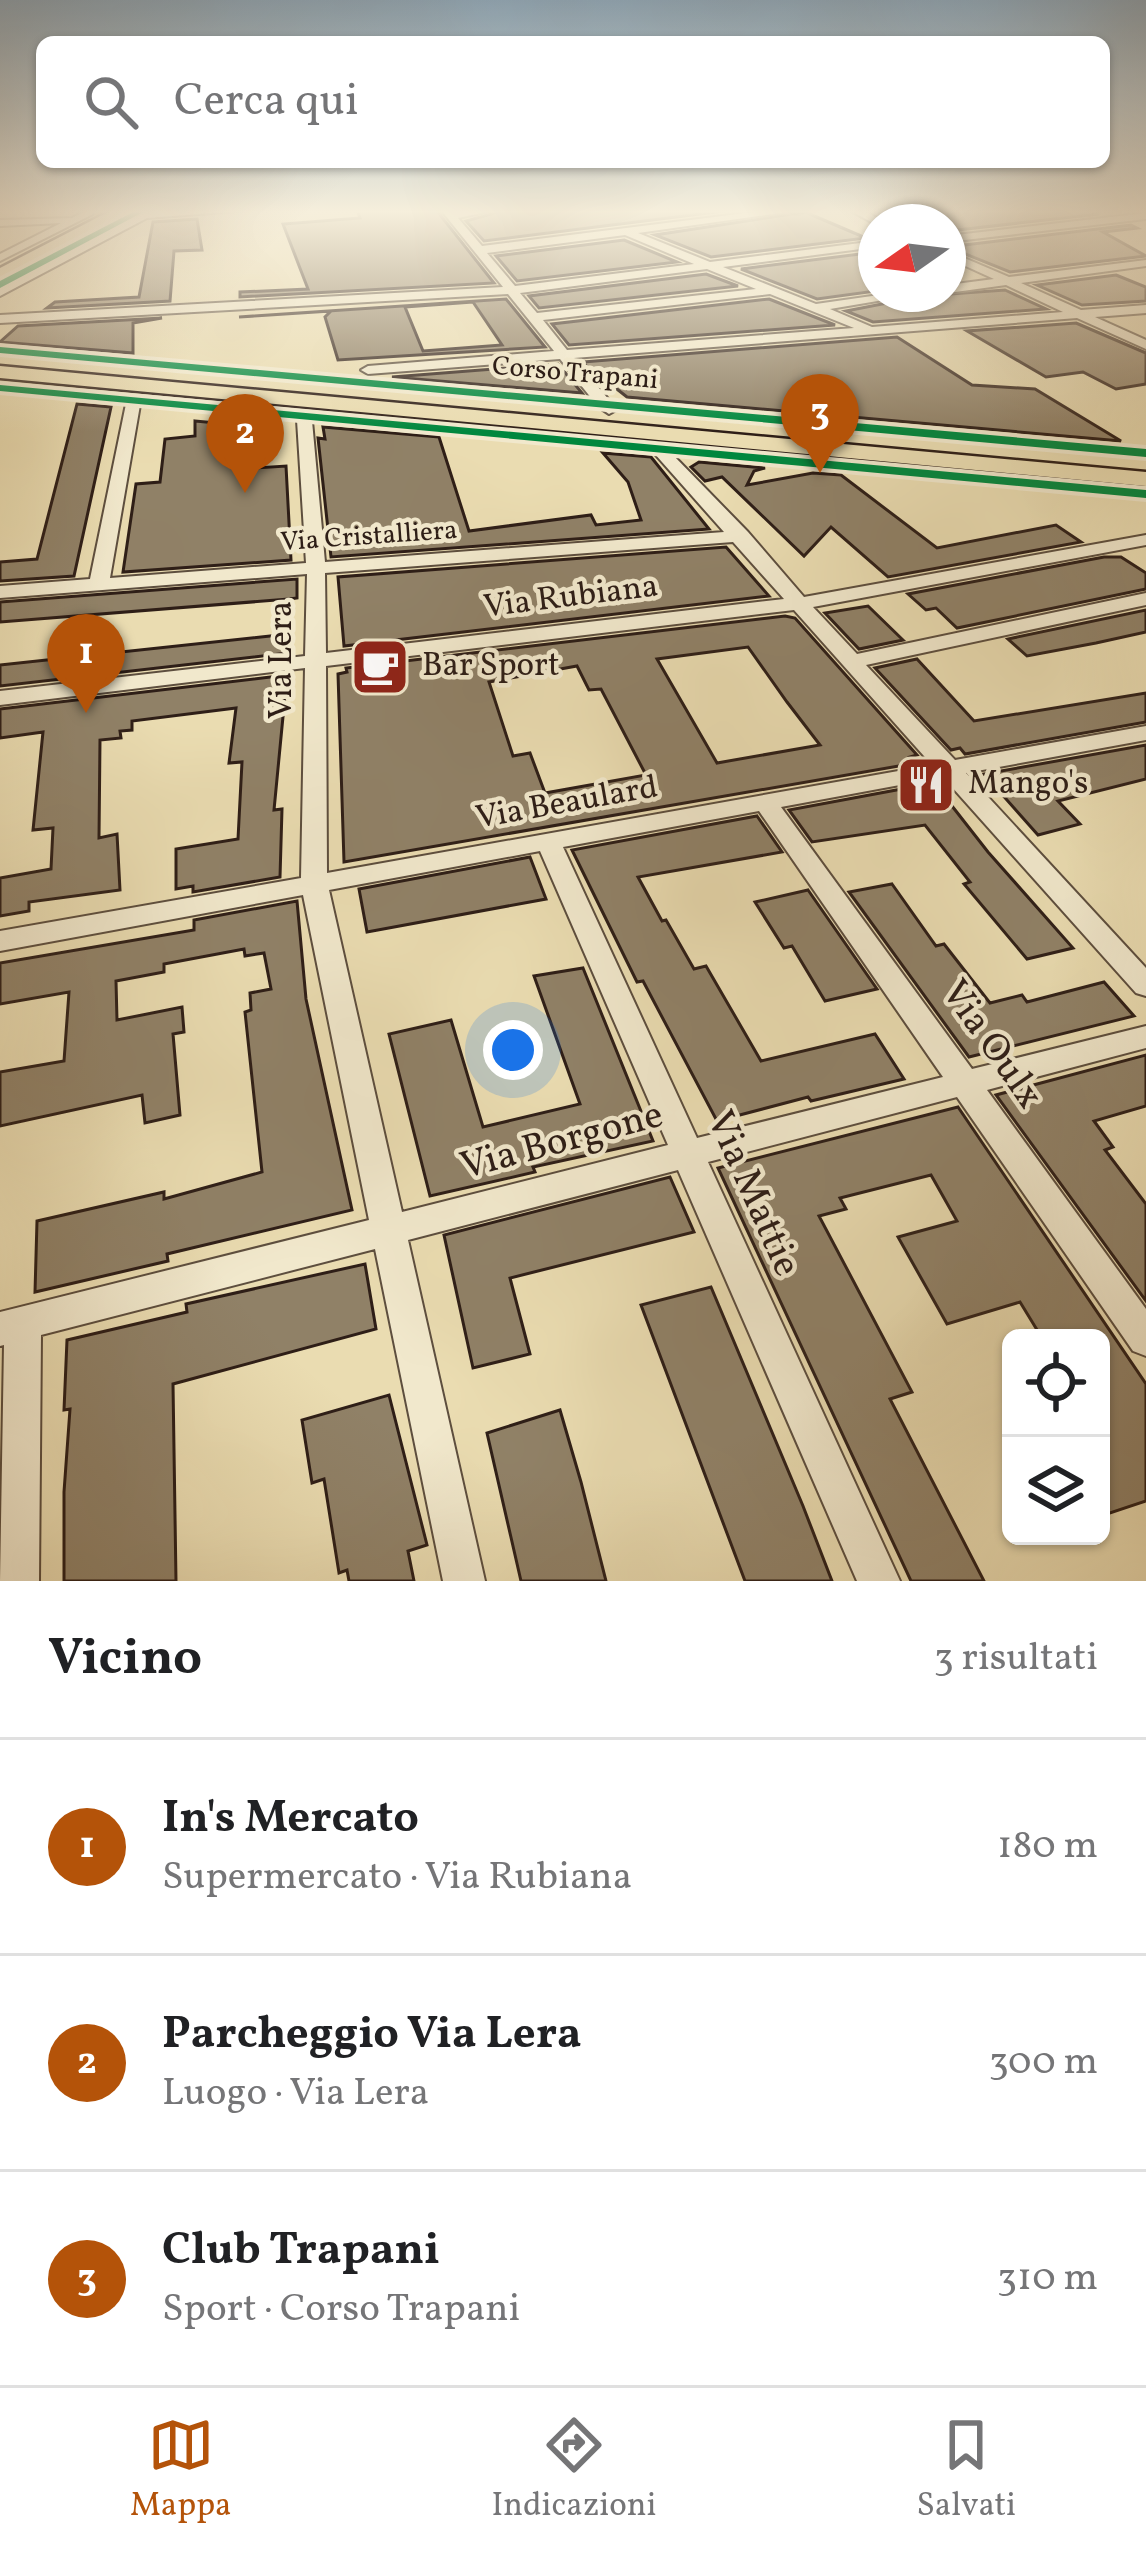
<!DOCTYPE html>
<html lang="it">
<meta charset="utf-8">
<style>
body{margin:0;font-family:Vollkorn,serif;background:#f6f6f6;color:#202124}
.controls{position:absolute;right:36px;bottom:36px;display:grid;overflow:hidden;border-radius:18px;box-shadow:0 3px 9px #0004}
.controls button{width:108px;height:108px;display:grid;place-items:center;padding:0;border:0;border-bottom:3px solid #e0e0e0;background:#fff;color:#202124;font:60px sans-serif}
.compass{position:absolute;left:858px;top:204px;width:108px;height:108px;border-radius:50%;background:#fff;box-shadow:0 3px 9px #0004;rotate:256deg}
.you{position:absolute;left:513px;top:1050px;width:42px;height:42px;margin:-30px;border:9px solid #fff;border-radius:50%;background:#1a73e8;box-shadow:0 0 0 18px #1a73e833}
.badge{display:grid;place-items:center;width:78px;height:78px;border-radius:50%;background:#b45309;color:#fff;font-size:39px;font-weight:700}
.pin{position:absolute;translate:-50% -99px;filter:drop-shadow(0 3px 6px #0008)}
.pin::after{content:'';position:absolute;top:63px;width:42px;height:36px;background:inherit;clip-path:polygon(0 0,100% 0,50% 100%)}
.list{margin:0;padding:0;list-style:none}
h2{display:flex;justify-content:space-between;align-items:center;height:156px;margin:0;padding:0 48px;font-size:51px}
h2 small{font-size:39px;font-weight:400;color:#757577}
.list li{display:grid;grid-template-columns:78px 1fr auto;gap:36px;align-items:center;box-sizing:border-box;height:216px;padding:0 48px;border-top:3px solid #e0e0e0}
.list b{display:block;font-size:45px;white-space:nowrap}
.list p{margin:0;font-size:39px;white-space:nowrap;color:#757577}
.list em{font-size:39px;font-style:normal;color:#757577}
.icon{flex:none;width:66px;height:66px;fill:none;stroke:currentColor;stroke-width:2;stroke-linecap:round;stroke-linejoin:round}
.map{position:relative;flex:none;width:1146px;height:1581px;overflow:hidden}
.search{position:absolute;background:#fff;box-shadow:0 3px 9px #0004;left:36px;right:36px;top:36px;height:132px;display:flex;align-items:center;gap:30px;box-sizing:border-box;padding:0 42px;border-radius:18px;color:#757577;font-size:45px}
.sheet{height:804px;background:#fff}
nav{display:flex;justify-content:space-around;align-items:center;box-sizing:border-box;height:168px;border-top:3px solid #e0e0e0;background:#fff;font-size:33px;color:#757577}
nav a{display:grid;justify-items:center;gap:6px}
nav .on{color:#b45309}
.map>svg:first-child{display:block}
.building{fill:#908167;stroke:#2e1e17;stroke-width:3;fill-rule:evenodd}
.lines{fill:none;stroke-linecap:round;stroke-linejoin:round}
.minor-casing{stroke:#5d4e3e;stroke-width:4}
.major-casing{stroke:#2e1e17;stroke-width:5}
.minor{fill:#f1e8cc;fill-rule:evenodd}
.major{fill:#eadcb1;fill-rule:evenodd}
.cycleway-casing{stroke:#f1e8cc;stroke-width:8}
.cycleway{fill:#00873e;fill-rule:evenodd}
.labels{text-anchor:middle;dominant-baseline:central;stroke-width:9;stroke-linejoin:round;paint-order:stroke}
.far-street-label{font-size:27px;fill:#2e1e17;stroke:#f1e8cc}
.street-label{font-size:33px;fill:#2e1e17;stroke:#f1e8cc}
.poi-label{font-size:33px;fill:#2e1e17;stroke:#f1e8cc;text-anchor:start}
.near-street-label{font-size:39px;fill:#2e1e17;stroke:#f1e8cc}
</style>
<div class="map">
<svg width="1146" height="1581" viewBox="0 0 1146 1581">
<rect width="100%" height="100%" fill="#eadcb1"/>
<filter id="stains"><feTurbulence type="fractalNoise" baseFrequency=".00167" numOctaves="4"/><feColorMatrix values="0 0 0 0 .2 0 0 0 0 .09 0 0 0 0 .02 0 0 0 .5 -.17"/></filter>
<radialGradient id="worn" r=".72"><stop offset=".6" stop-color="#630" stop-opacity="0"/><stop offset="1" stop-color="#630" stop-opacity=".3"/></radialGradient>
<g class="building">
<path d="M 357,210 L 437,211 L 494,283 L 240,297 L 240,292 L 308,289 L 283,224 L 360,218 Z"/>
<path d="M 505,210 L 732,210 L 484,241 L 466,221 Z"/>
<path d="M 948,210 L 1088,210 L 1099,214 L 948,231 Z"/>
<path d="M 805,212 L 866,238 L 711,257 L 655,235 Z"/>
<path d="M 197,219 L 202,250 L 174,251 L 170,301 L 47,308 L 55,302 L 139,297 L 153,222 Z"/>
<path d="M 1131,225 L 1137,228 L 1103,232 L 1146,256 L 1010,272 L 948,247 Z"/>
<path d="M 624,240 L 677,262 L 517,281 L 496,256 Z"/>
<path d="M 876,252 L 876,291 L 817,299 L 741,269 Z"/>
<path d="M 706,274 L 738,286 L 539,308 L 529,296 Z"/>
<path d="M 1116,275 L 1146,287 L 1146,301 L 1082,305 L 1037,285 Z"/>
<path d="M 1005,290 L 1046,309 L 873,322 L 846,311 L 923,296 Z"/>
<path d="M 506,299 L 545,347 L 338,360 L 325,317 L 331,311 L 239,317 ZM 473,302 L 502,345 L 423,351 L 405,307 Z"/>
<path d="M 769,299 L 835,325 L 569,345 L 552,324 Z"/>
<path d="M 162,318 L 133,323 L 133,353 L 0,342 L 18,326 Z"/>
<path d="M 1076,323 L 1146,353 L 1146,384 L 1116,389 L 1083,372 L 1046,377 L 967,331 Z"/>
<path d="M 897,337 L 972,385 L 1035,389 L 1121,441 L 627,397 L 613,386 L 605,388 L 583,362 Z"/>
<path d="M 558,364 L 582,393 L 392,377 Z"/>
<path d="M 77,404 L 111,407 L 74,576 L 0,581 L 0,562 L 37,559 Z"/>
<path d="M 195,421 L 228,424 L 227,434 L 256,432 L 256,468 L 286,466 L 291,560 L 123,572 L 136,484 L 160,482 L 165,439 L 195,436 Z"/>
<path d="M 323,427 L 439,437 L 469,531 L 591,515 L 596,525 L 641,520 L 628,482 L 603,453 L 651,457 L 709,529 L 331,557 L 318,438 L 325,439 Z"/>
<path d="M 699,462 L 765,468 L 754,471 L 747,485 L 813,473 L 841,475 L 937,548 L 1056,525 L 1081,542 L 888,577 L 831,527 L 804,556 L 722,477 L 705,481 L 691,467 Z"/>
<path d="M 726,547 L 769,596 L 344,646 L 338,577 Z"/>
<path d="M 1104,557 L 1121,557 L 1146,573 L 1146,589 L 957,628 L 936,608 L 926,610 L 908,594 Z"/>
<path d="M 297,579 L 297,598 L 289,599 L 0,622 L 0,602 Z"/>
<path d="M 868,606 L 903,640 L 859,649 L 825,613 Z"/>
<path d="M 1146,610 L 1146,632 L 1096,643 L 1027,656 L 1008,639 Z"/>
<path d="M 785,616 L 795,618 L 917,755 L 910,757 L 916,763 L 344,862 L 338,674 L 347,672 L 346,668 ZM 748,647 L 787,702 L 820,745 L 717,763 L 657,659 ZM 577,666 L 589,690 L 601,689 L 646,775 L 545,793 L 530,753 L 513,756 L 489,682 Z"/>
<path d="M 289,634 L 288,653 L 0,686 L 0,665 Z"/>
<path d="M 917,659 L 974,721 L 1146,693 L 1146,722 L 965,754 L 960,748 L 951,750 L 875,668 Z"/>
<path d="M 287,675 L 274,810 L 282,809 L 280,877 L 193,892 L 193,886 L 176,889 L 176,849 L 238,839 L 242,762 L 229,763 L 236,708 L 132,721 L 132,730 L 120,731 L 121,738 L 100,740 L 99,838 L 117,834 L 120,890 L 29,902 L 29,911 L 0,916 L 0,878 L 51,869 L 53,828 L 33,830 L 43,732 L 0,738 L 0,709 Z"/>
<path d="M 1146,745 L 1146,779 L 1058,801 L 1080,824 L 1038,835 L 984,774 Z"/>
<path d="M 934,783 L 988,852 L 1073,948 L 1027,959 L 964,884 L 970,882 L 925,825 L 812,842 L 789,810 Z"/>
<path d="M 757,816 L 782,852 L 638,877 L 662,921 L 666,920 L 694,969 L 706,966 L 761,1061 L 875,1034 L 904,1079 L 811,1101 L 808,1097 L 717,1121 L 643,981 L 637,982 L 572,850 Z"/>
<path d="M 530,857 L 546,899 L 367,932 L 359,889 Z"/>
<path d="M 892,884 L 936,946 L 944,944 L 990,1003 L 1022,995 L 1027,1002 L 1104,982 L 1134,1016 L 969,1057 L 849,892 Z"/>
<path d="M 808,890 L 877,989 L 825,1001 L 792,946 L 784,948 L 755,902 Z"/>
<path d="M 297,901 L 306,999 L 352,1210 L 167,1254 L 168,1261 L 35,1292 L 37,1221 L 164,1192 L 164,1199 L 262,1172 L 245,1012 L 251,1010 L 250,993 L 271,989 L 264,953 L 245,956 L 244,949 L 164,964 L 164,972 L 116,981 L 117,1020 L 182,1007 L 184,1032 L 173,1034 L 180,1115 L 145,1123 L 142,1095 L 0,1126 L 0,1072 L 64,1061 L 69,992 L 0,1004 L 0,963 L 194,930 L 194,920 Z"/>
<path d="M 583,968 L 653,1141 L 533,1167 L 535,1172 L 430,1196 L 389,1034 L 451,1020 L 483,1127 L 580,1104 L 534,976 Z"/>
<path d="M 1146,1055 L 1146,1106 L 1094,1121 L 1113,1147 L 1105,1150 L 1146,1204 L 1146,1301 L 996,1095 Z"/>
<path d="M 958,1107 L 1146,1384 L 1146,1501 L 1101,1516 L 1101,1338 L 1042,1338 L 1020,1302 L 947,1324 L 898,1237 L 957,1221 L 931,1175 L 840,1198 L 846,1209 L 819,1216 L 912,1392 L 890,1399 L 984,1581 L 911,1581 L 718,1168 Z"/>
<path d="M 670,1177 L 694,1232 L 510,1278 L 530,1354 L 473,1368 L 444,1235 Z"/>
<path d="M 365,1264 L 376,1329 L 173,1384 L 176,1581 L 64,1581 L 64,1492 L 70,1409 L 64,1410 L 67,1340 L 187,1312 L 186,1304 Z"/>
<path d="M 711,1287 L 803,1506 L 832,1581 L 745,1581 L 641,1305 Z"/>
<path d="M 389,1395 L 427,1545 L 408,1551 L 414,1581 L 349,1581 L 347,1570 L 339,1573 L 324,1479 L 312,1483 L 302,1420 Z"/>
<path d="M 560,1410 L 581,1482 L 606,1581 L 521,1581 L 487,1433 Z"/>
</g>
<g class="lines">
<g class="minor-casing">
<g id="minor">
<path d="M 87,210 L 101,210 L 0,261 L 0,254 L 61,223 L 0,226 L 0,220 L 72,218 Z"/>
<path d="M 146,210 L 250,210 L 147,218 L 0,296 L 0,287 Z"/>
<path d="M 441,210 L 495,210 L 458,218 L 482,246 L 770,210 L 801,210 L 638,233 L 710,262 L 876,241 L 876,247 L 723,267 L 816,304 L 886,294 L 919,294 L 830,309 L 872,327 L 1063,312 L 1006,285 L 948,293 L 948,285 L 994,279 L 948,258 L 948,251 L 1009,277 L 1146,260 L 1146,266 L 1021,283 L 1081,310 L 1146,305 L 1146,313 L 1095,317 L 1146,340 L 1146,349 L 1077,318 L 574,358 L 609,400 L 1146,448 L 1146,458 L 616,410 L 609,414 L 600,408 L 0,354 L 0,346 L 592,399 L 560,359 L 368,374 L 361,370 L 368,366 L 554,351 L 508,294 L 0,323 L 0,315 L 503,287 ZM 625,235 L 694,264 L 515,286 L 487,253 ZM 707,269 L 756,289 L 537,313 L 520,293 ZM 770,294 L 854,328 L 567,350 L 543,320 Z"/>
<path d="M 849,210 L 863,210 L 884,222 L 875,224 Z"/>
<path d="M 1146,213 L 1146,219 L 948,242 L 948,236 Z"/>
<path d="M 0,384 L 1146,489 L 1146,499 L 673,455 L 748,532 L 804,597 L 1146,535 L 1146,545 L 813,607 L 857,654 L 1146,593 L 1146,605 L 866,665 L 955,760 L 1146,726 L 1146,740 L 966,773 L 1146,968 L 1146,996 L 1136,993 L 943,777 L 781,807 L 972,1069 L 1146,1026 L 1146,1048 L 987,1090 L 1146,1309 L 1146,1356 L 1133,1351 L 957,1097 L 708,1162 L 900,1581 L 857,1581 L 678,1170 L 408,1240 L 485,1581 L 443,1581 L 375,1249 L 41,1335 L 39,1581 L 0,1581 L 4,1345 L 0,1346 L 0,1312 L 369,1220 L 303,895 L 0,951 L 0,931 L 301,878 L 305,668 L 0,705 L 0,691 L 305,656 L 307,574 L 0,598 L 0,586 L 90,579 L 126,404 L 0,392 ZM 140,405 L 297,420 L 306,563 L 110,578 ZM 312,421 L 654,453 L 724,532 L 325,562 ZM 733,542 L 784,599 L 326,653 L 325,573 ZM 794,610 L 932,765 L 327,873 L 326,666 ZM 759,811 L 943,1077 L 697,1138 L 563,847 ZM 540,851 L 668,1145 L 402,1212 L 329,890 Z"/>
</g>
</g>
<g class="major-casing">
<g id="major">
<path d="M 112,210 L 130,210 L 0,279 L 0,268 Z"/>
<path d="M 0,366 L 1146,472 L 1146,486 L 0,378 Z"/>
</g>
</g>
<use href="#minor" class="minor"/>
<use href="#major" class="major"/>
<g class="cycleway-casing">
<g id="cycleway">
<path d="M 137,210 L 147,210 L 0,288 L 0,281 Z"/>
<path d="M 0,347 L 1146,449 L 1146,457 L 0,353 Z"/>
<path d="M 0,385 L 1146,490 L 1146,498 L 0,391 Z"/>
</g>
</g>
<use href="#cycleway" class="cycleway"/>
</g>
<linearGradient id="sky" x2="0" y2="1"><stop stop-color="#8faabd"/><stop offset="0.49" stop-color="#f6efdc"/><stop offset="1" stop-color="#f6efdc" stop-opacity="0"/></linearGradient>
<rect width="1146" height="432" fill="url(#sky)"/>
<defs>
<g id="cafe-square" transform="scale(3)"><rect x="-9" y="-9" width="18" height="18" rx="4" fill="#8f2418" stroke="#f1e8cc"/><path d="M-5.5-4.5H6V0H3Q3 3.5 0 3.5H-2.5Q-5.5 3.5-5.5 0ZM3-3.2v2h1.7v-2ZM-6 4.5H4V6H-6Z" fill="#fff"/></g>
<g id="restaurant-square" transform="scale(3)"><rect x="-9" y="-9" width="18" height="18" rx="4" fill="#8f2418" stroke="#f1e8cc"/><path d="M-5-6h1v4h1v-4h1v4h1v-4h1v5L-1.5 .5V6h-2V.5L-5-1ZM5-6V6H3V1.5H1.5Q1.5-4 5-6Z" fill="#fff"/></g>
</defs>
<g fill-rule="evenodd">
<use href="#cafe-square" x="380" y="667"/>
<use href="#restaurant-square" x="926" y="785"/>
</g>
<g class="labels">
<g class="far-street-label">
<text transform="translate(575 374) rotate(5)">Corso Trapani</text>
<text transform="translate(369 537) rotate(-4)">Via Cristalliera</text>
</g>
<g class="street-label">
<text transform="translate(571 598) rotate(-7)">Via Rubiana</text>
<text transform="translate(283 660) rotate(-90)">Via Lera</text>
<text transform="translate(567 804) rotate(-10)">Via Beaulard</text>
</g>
<g class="poi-label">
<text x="422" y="667">Bar Sport</text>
<text x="968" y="785">Mango's</text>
</g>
<g class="near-street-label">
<text transform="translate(991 1045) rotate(55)">Via Oulx</text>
<text transform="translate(562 1142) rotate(-15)">Via Borgone</text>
<text transform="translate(752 1194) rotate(66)">Via Mattie</text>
</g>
</g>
<rect width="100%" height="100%" filter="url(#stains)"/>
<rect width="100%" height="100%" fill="url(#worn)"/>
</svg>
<div class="controls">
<button><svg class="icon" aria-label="locate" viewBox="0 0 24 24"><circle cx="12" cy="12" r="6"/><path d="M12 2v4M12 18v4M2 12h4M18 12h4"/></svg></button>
<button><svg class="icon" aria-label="layers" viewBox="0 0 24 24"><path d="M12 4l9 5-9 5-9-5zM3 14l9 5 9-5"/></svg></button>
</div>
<svg class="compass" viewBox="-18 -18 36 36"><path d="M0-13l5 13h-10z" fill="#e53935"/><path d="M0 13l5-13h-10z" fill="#757577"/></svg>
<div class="you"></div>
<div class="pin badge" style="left:86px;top:713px">1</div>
<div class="pin badge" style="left:245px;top:493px">2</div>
<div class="pin badge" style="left:820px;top:473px">3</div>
<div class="search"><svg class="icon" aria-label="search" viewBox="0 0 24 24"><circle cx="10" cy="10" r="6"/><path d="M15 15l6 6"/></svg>Cerca qui</div>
</div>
<section class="sheet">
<h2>Vicino<small>3 risultati</small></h2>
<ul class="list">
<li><span class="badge">1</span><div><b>In's Mercato</b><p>Supermercato · Via Rubiana</p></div><em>180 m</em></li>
<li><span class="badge">2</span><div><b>Parcheggio Via Lera</b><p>Luogo · Via Lera</p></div><em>300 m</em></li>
<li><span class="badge">3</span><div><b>Club Trapani</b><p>Sport · Corso Trapani</p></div><em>310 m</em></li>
</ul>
</section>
<nav>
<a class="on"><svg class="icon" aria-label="map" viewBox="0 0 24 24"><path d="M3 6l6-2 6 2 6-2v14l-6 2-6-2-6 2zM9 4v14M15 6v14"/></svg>Mappa</a>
<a><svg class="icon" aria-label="directions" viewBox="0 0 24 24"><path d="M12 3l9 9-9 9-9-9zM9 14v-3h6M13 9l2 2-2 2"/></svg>Indicazioni</a>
<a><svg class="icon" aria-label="saved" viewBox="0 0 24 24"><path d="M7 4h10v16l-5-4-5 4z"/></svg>Salvati</a>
</nav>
